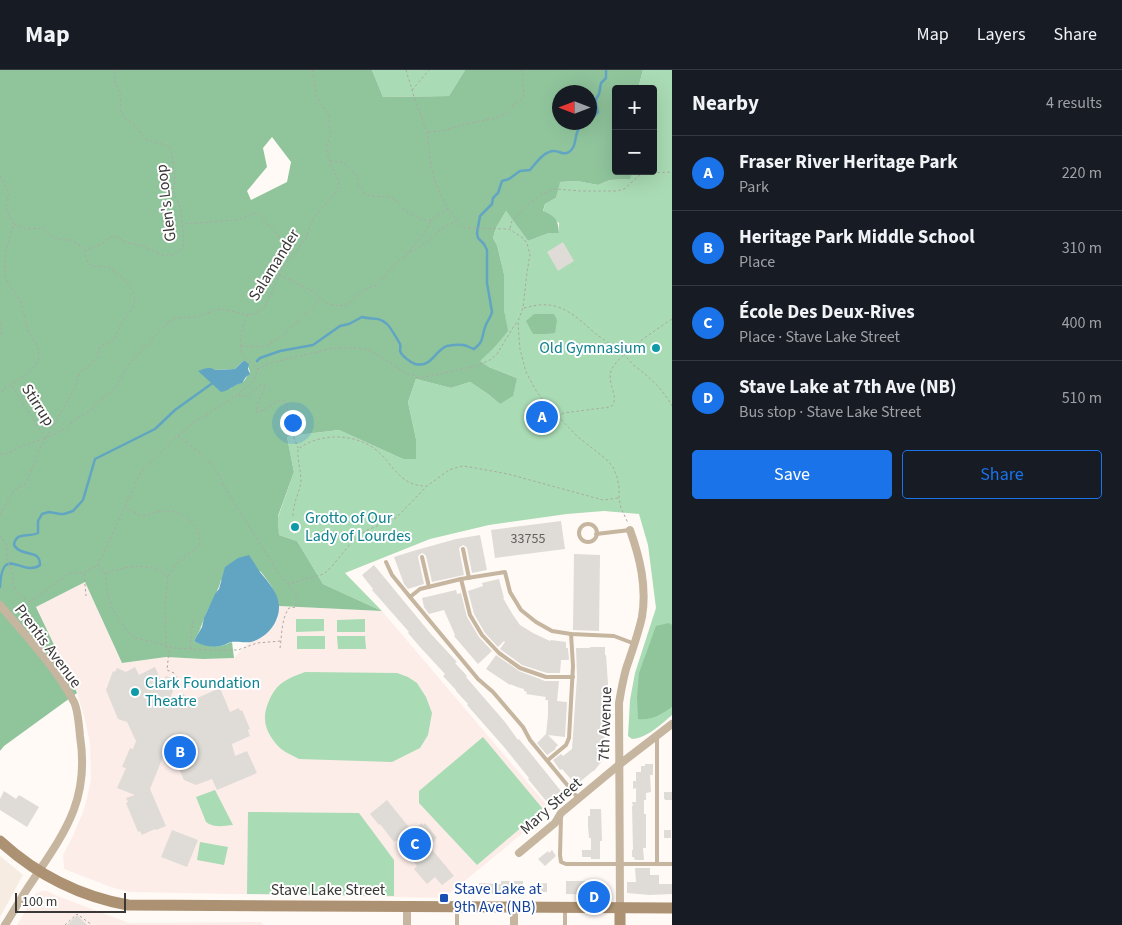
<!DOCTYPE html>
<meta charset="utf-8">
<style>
body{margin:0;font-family:"Source Sans 3",sans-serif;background:#20242c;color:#f1f3f6}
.controls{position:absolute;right:15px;top:15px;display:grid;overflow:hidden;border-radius:5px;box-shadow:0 5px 20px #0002}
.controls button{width:45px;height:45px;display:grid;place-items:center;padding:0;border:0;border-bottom:1px solid #363941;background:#171b24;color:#f1f3f6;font:25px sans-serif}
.compass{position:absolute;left:552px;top:15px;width:45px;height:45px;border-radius:50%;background:#171b24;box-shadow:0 5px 20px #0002;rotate:270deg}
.scale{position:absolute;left:15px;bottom:12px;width:111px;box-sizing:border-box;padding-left:5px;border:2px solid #3a3937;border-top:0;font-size:14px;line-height:18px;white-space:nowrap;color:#3a3937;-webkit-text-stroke:4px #fff;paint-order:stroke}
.you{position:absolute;left:292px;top:352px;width:18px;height:18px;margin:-12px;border:4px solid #fff;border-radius:50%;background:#1a73e8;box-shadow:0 0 0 8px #1a73e833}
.badge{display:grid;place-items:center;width:32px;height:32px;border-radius:50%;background:#1a73e8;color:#fff;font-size:16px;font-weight:700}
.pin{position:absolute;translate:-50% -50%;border:2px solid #fff;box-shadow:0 1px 5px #0006}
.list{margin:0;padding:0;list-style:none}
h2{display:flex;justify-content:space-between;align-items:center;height:65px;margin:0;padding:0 20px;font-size:21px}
h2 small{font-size:16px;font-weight:400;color:#9ea1a6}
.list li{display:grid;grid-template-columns:32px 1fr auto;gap:15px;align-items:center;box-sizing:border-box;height:75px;padding:0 20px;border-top:1px solid #363941}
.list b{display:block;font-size:19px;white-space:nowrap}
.list p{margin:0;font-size:16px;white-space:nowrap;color:#9ea1a6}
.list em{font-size:16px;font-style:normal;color:#9ea1a6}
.actions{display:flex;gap:10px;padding:15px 20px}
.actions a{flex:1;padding:11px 0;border:1px solid #1a73e8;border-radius:5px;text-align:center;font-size:18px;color:#1a73e8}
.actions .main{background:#1a73e8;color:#fff}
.map{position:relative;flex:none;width:672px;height:855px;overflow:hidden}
header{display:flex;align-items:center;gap:30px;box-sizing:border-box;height:70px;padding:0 25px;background:#171b24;border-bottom:1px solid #363941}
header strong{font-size:24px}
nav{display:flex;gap:28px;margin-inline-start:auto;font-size:18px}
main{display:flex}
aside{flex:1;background:#171b24}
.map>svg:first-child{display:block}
.built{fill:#f6ece2}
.education{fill:#fdede9}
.green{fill:#a9dbb4}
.forest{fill:#90c59c;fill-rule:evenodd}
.water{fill:#61a5c2}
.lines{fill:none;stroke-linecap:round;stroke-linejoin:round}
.stream{stroke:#61a5c2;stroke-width:2.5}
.building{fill:#dfdbd6}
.path{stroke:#aba8a5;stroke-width:1;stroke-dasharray:2.5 2.5;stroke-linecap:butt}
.lane{stroke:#c6b59f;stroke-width:4}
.street{stroke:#c6b59f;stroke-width:8}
.secondary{stroke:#ac9272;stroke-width:11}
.culture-dot{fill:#0f9aa8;stroke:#fff;stroke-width:2}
.transit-dot{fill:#1a4fb4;stroke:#fff;stroke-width:2}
.labels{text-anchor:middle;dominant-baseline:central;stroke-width:4;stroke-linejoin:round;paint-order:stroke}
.number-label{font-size:14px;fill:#63625f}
.street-label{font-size:16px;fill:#3a3937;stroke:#fff}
.culture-label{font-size:16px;fill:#0d838f;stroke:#fff;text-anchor:start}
.transit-label{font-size:16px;fill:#164399;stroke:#fff;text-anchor:start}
</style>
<header>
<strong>Map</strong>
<nav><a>Map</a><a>Layers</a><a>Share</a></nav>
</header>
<main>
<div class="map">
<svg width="672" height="855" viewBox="0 0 672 855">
<rect width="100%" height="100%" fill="#fffaf6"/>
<path class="built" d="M 0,786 L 23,805 L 0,847 Z"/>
<g class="education">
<path d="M 85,512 L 122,593 L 166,587 L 203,589 L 234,588 L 249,572 L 263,567 L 278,549 L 279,536 L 382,541 L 551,740 L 444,828 L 129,822 L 111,817 L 64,799 L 63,785 L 72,768 L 83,742 L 87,728 L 91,710 L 90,673 L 85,650 L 77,623 L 36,537 Z"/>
<path d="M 42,821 L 47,821 L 57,826 L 129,853 L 261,852 L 264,855 L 17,855 L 36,823 Z"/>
</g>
<g class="green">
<path d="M 372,0 L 465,0 L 449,26 L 383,27 Z"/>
<path d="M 643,0 L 672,0 L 672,645 C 662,654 645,669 632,669 L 628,666 L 630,630 L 635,603 L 656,538 L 648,475 L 639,444 L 604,441 L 567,444 L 489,455 L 430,469 L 345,503 L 382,541 L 323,514 L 297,471 L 279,465 L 278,447 L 294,402 L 287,367 L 306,364 L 339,360 L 403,389 L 416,388 L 416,369 L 408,332 L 416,309 L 451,318 L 470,312 L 488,324 L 500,334 L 517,308 L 489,297 L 479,291 L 495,277 L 507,261 L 504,239 L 504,204 L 497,175 L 493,168 L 496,158 L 506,141 L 528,171 L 549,163 L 559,163 L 559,153 L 543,142 L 545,134 L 556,128 L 559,112 L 577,111 L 598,115 L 610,110 L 629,109 L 633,101 L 653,101 L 653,19 L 638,19 Z"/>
<path d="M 296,549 L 324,549 L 324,561 L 296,562 Z"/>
<path d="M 365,549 L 365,562 L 337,562 L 337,550 Z"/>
<rect x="297" y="566" width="28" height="13"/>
<path d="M 337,566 L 365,566 L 366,579 L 338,579 Z"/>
<path d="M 305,602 L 397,603 L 408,607 L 417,613 L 426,627 L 432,643 L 428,665 L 420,678 L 392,692 L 299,689 C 292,685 284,682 279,677 C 272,670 265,659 265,649 C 264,641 270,626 275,620 C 282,610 295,606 305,602 Z"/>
<path d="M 483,667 L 543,739 L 477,795 L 419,733 L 419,721 Z"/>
<path d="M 215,720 L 233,755 C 224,756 213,758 206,752 L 196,727 Z"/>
<path d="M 248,742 L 359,743 L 394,790 L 394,826 L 247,824 Z"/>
<path d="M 200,772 L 228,777 L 224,795 L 197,790 Z"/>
</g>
<g class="forest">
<path d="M 0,0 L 372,0 L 383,27 L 449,26 L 465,0 L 643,0 L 638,19 L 616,19 L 616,101 L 633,101 L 630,109 L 610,110 L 598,115 L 577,111 L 560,112 L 556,128 L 545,134 L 543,141 C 556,147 558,149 559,163 L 549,163 L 528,171 L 506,141 L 496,158 L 493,168 L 497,175 L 504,204 L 504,239 L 508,261 L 495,277 L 480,291 L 489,297 L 517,308 L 513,326 L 500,334 L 488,324 L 470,312 L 451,318 L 416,309 L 408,332 L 416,369 L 416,389 L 403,389 L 339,360 L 306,364 L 287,367 L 294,402 L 278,446 L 279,465 L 297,471 L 323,514 L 382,541 L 279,536 C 277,522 269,512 260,501 L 221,510 C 218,522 211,533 206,544 C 202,553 200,562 194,571 C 200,575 212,577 220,576 C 224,576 228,573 232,572 L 234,588 L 203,589 L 166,587 L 122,593 L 85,512 L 36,537 L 77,623 L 4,676 L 0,681 ZM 560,22 L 590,22 L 590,52 L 560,52 ZM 272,67 L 291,92 L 287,112 L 251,130 L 247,121 L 267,97 L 263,78 ZM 243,291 L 248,296 L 250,302 L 244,311 L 233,316 L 230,319 L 213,298 L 215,300 L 235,299 Z"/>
<path d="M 534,244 L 554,244 L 557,250 L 555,263 L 545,264 L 533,264 L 526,251 Z"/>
<path d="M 669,553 L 672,555 L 672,637 C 662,644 651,651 638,649 L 637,627 L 639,603 L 656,556 Z"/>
</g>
<g class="water">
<path d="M 243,291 L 245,291 L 249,294 L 248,299 L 250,304 L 246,307 L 242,313 C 234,314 230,321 221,322 L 198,301 C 203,299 210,296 215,300 L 235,299 Z"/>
<path d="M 249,485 C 253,491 256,496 260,502 C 268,512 278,522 279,535 C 280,552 267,568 251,572 C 244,573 237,571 231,572 C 227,573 224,576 220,576 C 212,578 200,575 194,571 L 202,557 L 204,548 L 215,524 L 219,519 L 225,497 L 238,488 Z"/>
</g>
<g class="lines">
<g class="stream">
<path d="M 590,51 L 598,42 L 596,33 L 596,29 L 599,24 L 601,13 L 606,8 L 606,0"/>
<path d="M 257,291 L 260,288 L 280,281 L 313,275 L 340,256 L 349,254 L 362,247 C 373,250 378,246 387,254 C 389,255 399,272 400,274 C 401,276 400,279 400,281 C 402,286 410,292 415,294 C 432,298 435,280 447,276 C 452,275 462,274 467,276 C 469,277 471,278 474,279 C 476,277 478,276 480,273 C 483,269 483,262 485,257 C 487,251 491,247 492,242 L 487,213 L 487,180 L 484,174 L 478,168 L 477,163 L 480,146 L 492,134 L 493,128 L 498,123 L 502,111 L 509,109 L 520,101 L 530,100 C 536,93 544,81 554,81 C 561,81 563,86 569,82 C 577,76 574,68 578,60 C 580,57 585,55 587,52"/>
<path d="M 0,517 C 2,472 23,508 40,495 C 40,482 30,485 21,481 C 18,480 16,478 14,475 C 16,461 28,468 38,463 L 38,451 L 42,444 L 49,442 L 60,444 L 64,444 L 73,441 L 83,430 L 95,389 L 155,359 L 175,340 L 214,312"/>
</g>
</g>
<g class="building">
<path d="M 563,172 L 574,191 L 558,201 L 547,182 Z"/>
<path d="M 295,451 L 300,455 L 300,461 L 294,464 L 289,460 L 290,453 Z"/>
<path d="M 561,451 L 565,479 L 495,488 L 491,460 Z"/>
<path d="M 480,465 L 487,500 L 472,503 L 467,478 L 465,476 L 463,475 L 460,477 L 459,479 L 464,505 L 432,512 L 426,486 L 424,484 L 422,483 L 419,485 L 418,487 L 424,514 L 408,519 L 404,514 L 394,487 L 413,481 L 456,469 Z"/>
<path d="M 574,484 L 600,485 L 599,561 L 573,560 Z"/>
<path d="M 374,495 L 431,564 L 457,592 L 455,593 L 467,606 L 466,607 L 505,652 L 518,670 L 519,669 L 565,726 L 551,737 L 528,709 L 529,708 L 504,677 L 467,635 L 468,634 L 456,621 L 456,620 L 443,606 L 445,604 L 420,577 L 408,563 L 409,562 L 372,520 L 373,519 L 362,505 Z"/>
<path d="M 499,509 L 504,528 L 503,528 L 513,545 L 520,555 L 533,563 L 550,571 L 551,570 L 566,572 L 566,578 L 568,578 L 569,590 L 561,590 L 560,603 L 547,603 L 522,595 L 500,579 L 505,572 L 504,571 L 498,577 L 485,563 L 474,544 L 468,521 L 483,516 L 482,513 Z"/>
<path d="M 456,520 L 457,524 L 461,523 L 467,547 L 479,567 L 492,581 L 478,594 L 454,566 L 455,565 L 444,540 L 429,544 L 424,537 L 422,528 Z"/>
<path d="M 591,577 L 605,577 L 605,585 L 606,585 L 608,614 L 606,639 L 604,639 L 603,651 L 605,651 L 604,677 L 602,691 L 594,701 L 593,701 L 576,715 L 562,699 L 560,700 L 553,690 L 561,684 L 563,686 L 572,679 L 577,607 L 576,578 L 589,578 Z"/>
<path d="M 496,585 L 519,601 L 545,611 L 559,611 L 557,631 L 567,632 L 565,667 L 548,665 L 558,675 L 555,678 L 556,679 L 547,685 L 537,673 L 546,664 L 548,646 L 548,630 L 545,630 L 546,627 L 526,624 L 527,622 L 524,621 L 524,619 L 517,617 L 510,614 L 510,615 L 486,599 Z"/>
<path d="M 135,597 L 139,605 L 155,597 L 162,613 L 166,606 L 177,610 L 170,629 L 184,624 L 188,632 L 220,618 L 230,642 L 239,638 L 240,641 L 242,640 L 250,659 L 248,660 L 250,666 L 232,674 L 235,686 L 247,681 L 257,703 L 217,720 L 212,709 L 196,715 L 184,710 L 171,682 L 163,687 L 150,719 L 166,756 L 156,760 L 155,759 L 142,765 L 140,761 L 138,762 L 126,733 L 128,732 L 126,728 L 135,725 L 117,718 L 126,698 L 122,697 L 130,678 L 133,679 L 136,671 L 127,652 L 118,649 L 106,620 L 113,601 L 115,602 L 117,598 L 126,602 Z"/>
<path d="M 645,694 L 653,694 L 653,705 L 650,705 L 651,722 L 646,723 L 646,730 L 644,730 L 644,744 L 646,744 L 646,778 L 643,778 L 644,790 L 635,790 L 634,787 L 632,787 L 632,780 L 633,780 L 632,736 L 633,736 L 632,732 L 636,732 L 636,718 L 633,719 L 633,711 L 636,711 L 636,702 L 641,702 L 641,696 L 645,696 Z"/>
<path d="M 4,721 L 16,729 L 19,725 L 39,737 L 27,757 L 0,740 L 0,729 Z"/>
<path d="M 664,722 L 672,722 L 672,730 L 665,730 L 665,729 L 664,729 Z"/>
<path d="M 387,730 L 412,761 L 422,753 L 423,755 L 425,753 L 437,768 L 435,769 L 436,770 L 429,776 L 454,806 L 442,815 L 435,807 L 427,814 L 414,799 L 417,796 L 409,785 L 396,770 L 394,772 L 380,754 L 379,755 L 370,744 Z"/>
<path d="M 590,739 L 601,739 L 602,771 L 600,771 L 600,789 L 591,789 L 591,787 L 582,787 L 582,780 L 591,780 L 591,768 L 589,768 L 588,756 L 588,746 L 590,746 Z"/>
<path d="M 172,760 L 198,770 L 187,797 L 161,787 Z"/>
<rect x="664" y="760" width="7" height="8"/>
<path d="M 552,780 L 556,786 L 545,796 L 538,789 L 548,781 L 549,783 Z"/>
<path d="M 635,798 L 650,798 L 650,805 L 659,805 L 659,814 L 672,814 L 672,824 L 650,825 L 627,823 L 627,812 L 636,812 Z"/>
<path d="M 501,811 L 523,811 L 523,824 L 479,824 L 479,813 L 501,814 Z"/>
<path d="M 566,811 L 589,811 L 589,813 L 605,813 L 605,825 L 566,824 Z"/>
<path d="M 547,813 L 547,822 L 537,822 L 536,814 Z"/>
<path d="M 77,845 L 87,855 L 67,855 Z"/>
</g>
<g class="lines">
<g class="path">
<path d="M 406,0 L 416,33 L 427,62 L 431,98 L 438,119 L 448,139 L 462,156 L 466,158 L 509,159 L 523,168 L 527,173 L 530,185 L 527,202 L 523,238 L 518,251 L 519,268 L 520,279 L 526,302 L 535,319 L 545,333 L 578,367 L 606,389 L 613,397 L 617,407 L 619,417 L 619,428 L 621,438 L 628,453"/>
<path d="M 412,20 L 429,0"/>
<path d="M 428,62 L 442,61 L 466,54 L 495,48 L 505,44 L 512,36 L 522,29 L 524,24 L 522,0"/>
<path d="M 330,91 L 342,92 L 356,104 L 359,116 L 364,123 L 371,126 L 389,127 L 396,130 L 404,140 L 422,150 L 431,150 L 448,139"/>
<path d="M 0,106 L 9,122 L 6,134 L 7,142 L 14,154 C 9,170 3,186 5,203 C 6,213 13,219 18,227 C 23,236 24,247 27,257 C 31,271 43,274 37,292 C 33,304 13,312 4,319 C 3,320 1,324 0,325"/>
<path d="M 14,154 L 27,159 L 42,158 L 53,167 L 62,170 L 72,170 L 85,179"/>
<path d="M 185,154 L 237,150 L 257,142 L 277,164 L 290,185"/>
<path d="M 510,158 L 512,151 L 530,133 L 543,124 L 549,121 L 555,119 L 581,121 L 617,121 L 624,119 L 641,104 L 646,103 L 672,102"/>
<path d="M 409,182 C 416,171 427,163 431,150"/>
<path d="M 279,205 L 311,220 L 328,234 L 344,236 L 351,231 L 363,220 L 377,215 L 393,196 L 409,182 L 417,179 L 443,158 L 456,151"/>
<path d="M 524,238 C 536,235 546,233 558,237 C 573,242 584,254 596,264 C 605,271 616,277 624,285 C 628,288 631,293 635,296 C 650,308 663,319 672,336"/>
<path d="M 247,245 C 244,257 236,273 243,285 C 247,290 254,295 258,299"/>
<path d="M 0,253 L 2,257 L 0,266"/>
<path d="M 241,276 L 258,277 L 266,276 L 281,267 L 305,244 L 320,230"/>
<path d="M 12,316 L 45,367"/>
<path d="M 239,324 L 240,326 L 247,326 L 262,314 L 265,315 L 265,317 L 258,333 L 256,342 L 264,340 L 279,330 L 282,330 L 285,331 L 287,335 L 291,360 L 298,378"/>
<path d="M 558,347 L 563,343 L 610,337 L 613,335 C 618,324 607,313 611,301 C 615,287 658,258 672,249"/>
<path d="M 178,366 L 199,382 L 216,400 L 226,420 L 279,504 L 288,514 L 324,504 L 333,495 L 351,473 L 359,466 L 365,461 L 396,448 L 427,416 L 449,400 L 455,398 L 463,396 L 470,397 L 508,404 L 603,430 L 618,428"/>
<path d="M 46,368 L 67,332 L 76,315 L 78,307 L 81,302 L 91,294 L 97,286 L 100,277 L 104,274 L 114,270 L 120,256 L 132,239 L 135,230 L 133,221 L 124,209 L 108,197 L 92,196 L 88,193 L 85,185 L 86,180 C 91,177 94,177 99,175 C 104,173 108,168 114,166 L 125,172 L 143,176 L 159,184 L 166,186 L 172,185 L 182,179 L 184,174 L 181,140 L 173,120 L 175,111 L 173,91 L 171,80 L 165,75 L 147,70 L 141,64 L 135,55 L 125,48 L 121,42 L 120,23 L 115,13 L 115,0"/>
<path d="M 0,384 L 6,384 L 25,375 L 45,368"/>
<path d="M 125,437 C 131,440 139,446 146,446 C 149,445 151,443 154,443 C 157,442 162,441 165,441 C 184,441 201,455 200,475 L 178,492 L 168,506"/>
<path d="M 0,445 L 14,420 L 25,414 L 32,400 L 39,379 L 46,368 L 63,360 L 78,347 L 90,341 L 95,335 L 117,316 L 128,295 L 168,252 L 175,248 L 197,247 L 215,240 L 222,239 L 248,245 L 256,243 L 264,237 L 269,229 L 282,198 L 305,170 L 313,149 L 336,122 L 339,115 L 337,107 L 332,98 L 327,83 L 327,74 L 331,65 L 329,55 L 329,45 L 316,26 L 313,0"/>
<path d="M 293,446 C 293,432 300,422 301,411 C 301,400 297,390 298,379 C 319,363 354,363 375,379 C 394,394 399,416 426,416"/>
<path d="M 0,465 L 7,476 L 7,490 L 12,502 L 13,514 L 17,522 L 29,532"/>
<path d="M 98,495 L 105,503 L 107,521 L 112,538 L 127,561 L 135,568 L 154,572 L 166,576 L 174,578 L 212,580 L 238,580 L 257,573 L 281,571"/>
<path d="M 106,503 C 126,497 151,490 168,507 L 165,532 L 166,576 L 169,581 L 167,600 L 174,603 L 180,614"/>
<path d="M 84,504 L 86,526"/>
<path d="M 18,543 L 29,532 L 71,503 L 84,503 L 98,495 L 141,402 L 178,366 L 193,353 L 234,327 L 248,316 L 254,309 L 258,299 L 270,293 L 333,278 L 358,278 L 371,281 L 386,290 L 404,302 L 420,308 L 476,296 L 490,290 L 497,284 L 514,256 L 518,251"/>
<path d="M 190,578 L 193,550"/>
<path d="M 280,578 C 282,566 281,549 289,538 L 296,537 L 296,524 L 288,515"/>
<path d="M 65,855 L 77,844 L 92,855"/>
</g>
<g class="lane">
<circle cx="588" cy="463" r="9"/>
<path d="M 596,464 L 630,460"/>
<path d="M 463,479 L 469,508"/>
<path d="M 422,487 L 429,517"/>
<path d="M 386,492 L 392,505 L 410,527 L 478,609 L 493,622 L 523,657 L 530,670 L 578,728"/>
<path d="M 461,509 L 470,545 L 482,565 L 499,583 L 520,598 L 546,607 L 573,607"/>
<path d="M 410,527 L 420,519 L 461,509 L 505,502 L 510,522 L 521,540 L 536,552 L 552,561 L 571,564 L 614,566 L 635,574"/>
<path d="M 548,690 L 566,675 L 569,668 L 573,596 L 571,564"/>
<path d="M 561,746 L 560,785 L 561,792 L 566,794 L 672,794"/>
<path d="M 657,794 L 657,666"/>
<path d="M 457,837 L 457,855"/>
<path d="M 565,855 L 565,839"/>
</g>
<g class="street">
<path d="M 0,535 C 26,566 55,596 74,632 C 78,640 79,656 80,666 C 90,730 65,762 31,813 C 22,826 14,841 5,855"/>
<path d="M 519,783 L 555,753 L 561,743 L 620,694 L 672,654"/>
<path d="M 620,838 L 619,633 C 621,621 623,610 626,599 C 632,581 638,565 642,547 C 647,517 640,488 630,460"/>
<path d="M 407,855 L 407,837"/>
<path d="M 514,855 L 514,837"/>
</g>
<g class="secondary">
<path d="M 0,771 C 36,804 79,826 128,835 L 672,838"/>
<path d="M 620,855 L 620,838"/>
</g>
</g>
<g class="culture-dot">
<circle cx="656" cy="278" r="5"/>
<circle cx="295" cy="457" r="5"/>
<circle cx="135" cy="622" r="5"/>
</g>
<rect class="transit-dot" x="439" y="823" width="10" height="10" rx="2.5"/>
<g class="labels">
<g class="number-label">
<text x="528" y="469">33755</text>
</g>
<g class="street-label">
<text transform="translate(166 133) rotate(-97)">Glen's Loop</text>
<text transform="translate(274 195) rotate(-58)">Salamander</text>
<text transform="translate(38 335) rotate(57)">Stirrup</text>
<text transform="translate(48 576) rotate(53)">Prentis Avenue</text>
<text transform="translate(605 654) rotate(-88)">7th Avenue</text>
<text transform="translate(551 736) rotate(-42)">Mary Street</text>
<text x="328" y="820">Stave Lake Street</text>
</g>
<g class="culture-label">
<text x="646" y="278" text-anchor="end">Old Gymnasium</text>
<text x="305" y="448">Grotto of Our<tspan x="305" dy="18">Lady of Lourdes</tspan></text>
<text x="145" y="613">Clark Foundation<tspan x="145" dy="18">Theatre</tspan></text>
</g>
<g class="transit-label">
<text x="454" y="819">Stave Lake at<tspan x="454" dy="18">9th Ave (NB)</tspan></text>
</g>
</g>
</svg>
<div class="controls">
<button>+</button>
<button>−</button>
</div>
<svg class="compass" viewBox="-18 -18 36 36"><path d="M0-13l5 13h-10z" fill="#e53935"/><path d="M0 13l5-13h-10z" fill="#9ea1a6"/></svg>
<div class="scale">100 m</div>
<div class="you"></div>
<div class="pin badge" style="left:542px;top:347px">A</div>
<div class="pin badge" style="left:180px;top:682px">B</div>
<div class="pin badge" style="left:415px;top:774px">C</div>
<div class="pin badge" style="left:594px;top:827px">D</div>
</div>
<aside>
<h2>Nearby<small>4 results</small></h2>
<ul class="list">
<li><span class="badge">A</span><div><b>Fraser River Heritage Park</b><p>Park</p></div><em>220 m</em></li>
<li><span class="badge">B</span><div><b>Heritage Park Middle School</b><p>Place</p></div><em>310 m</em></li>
<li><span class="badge">C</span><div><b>École Des Deux-Rives</b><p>Place · Stave Lake Street</p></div><em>400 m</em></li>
<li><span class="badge">D</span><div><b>Stave Lake at 7th Ave (NB)</b><p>Bus stop · Stave Lake Street</p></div><em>510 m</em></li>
</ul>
<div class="actions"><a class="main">Save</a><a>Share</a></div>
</aside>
</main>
